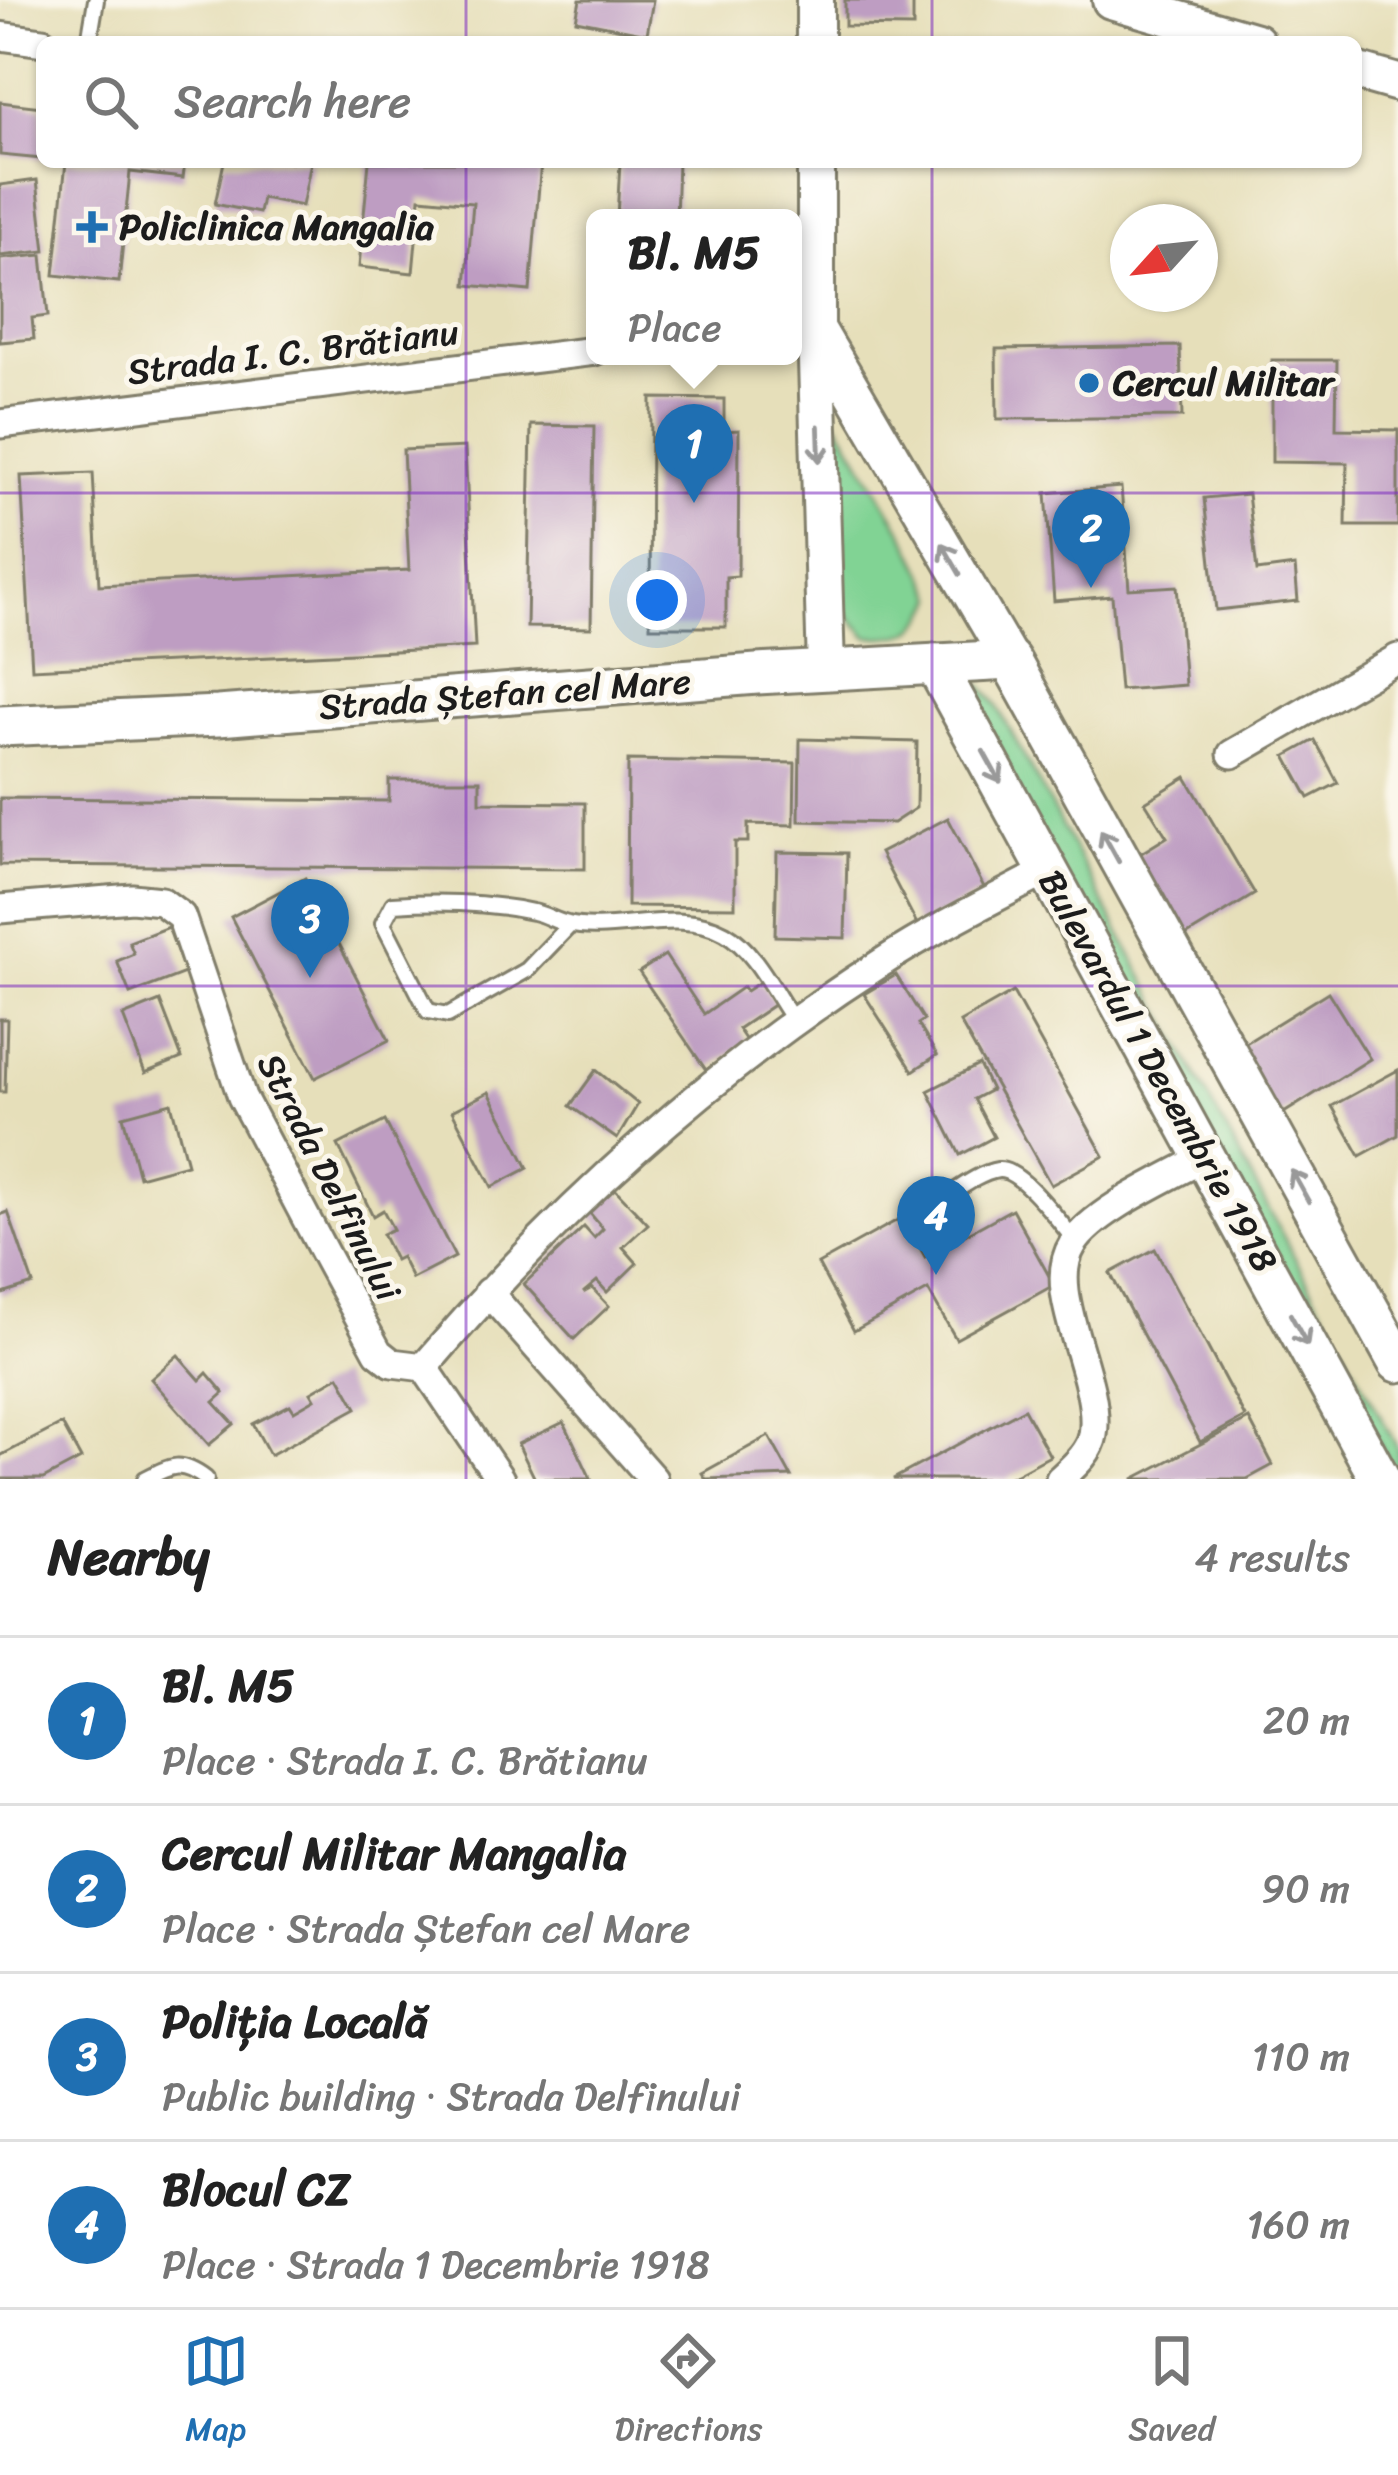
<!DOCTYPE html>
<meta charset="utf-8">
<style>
body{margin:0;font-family:Sriracha,sans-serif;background:#f2f2f2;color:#222}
.compass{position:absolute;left:1110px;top:204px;width:108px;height:108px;border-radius:50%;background:#fff;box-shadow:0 3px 9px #0004;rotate:243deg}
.you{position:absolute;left:657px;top:600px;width:42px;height:42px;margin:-30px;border:9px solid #fff;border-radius:50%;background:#1a73e8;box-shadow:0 0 0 18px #1a73e833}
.badge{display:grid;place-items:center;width:78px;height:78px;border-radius:50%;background:#1f6fb2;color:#fff;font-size:39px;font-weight:700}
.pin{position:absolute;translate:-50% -99px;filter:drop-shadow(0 3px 6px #0008)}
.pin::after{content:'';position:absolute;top:63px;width:42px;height:36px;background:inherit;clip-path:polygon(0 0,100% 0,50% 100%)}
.popup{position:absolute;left:586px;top:209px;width:216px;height:156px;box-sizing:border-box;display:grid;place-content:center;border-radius:18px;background:#fff;filter:drop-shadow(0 3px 9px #0005);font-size:39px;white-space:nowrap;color:#767676}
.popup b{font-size:45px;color:#222}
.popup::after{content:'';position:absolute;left:50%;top:100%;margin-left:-24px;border:24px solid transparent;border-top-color:#fff}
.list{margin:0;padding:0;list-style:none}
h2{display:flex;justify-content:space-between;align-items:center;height:156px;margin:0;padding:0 48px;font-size:51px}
h2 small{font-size:39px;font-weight:400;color:#767676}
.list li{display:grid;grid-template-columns:78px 1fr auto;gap:36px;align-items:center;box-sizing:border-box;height:168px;padding:0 48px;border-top:3px solid #e0e0e0}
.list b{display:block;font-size:45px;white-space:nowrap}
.list p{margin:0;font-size:39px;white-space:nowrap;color:#767676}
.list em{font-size:39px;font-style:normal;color:#767676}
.icon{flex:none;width:66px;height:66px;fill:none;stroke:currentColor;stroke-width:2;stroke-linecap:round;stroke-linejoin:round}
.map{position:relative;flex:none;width:1398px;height:1479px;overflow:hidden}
.search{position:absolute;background:#fff;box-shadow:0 3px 9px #0004;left:36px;right:36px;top:36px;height:132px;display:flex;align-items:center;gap:30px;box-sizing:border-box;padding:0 42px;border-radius:18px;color:#767676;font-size:45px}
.sheet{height:828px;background:#fff}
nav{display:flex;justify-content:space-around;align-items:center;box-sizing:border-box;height:168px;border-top:3px solid #e0e0e0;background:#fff;font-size:33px;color:#767676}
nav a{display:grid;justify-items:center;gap:6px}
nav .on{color:#1f6fb2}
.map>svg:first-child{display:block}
.green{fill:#81d394;stroke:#4e7858;stroke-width:3}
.building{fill:#be9dc2}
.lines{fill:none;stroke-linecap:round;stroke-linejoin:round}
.service-casing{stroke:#817e6b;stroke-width:20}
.minor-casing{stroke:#817e6b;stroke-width:33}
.tertiary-casing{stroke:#817e6b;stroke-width:42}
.secondary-casing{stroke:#817e6b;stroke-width:45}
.service{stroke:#fff;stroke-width:14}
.minor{stroke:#fff;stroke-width:27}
.tertiary{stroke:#fff;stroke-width:36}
.secondary{stroke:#fff;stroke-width:39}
.oneway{stroke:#999}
.grid{fill:none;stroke:#7b2cbf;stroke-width:3;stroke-opacity:0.55}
.poi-dot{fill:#1f6fb2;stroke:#fbf7ec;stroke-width:4.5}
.labels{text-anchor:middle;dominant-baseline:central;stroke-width:10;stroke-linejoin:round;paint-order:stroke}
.poi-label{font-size:36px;font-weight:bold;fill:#1c1c1c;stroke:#fbf7ec;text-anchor:start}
.street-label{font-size:36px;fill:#1c1c1c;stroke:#fbf7ec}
</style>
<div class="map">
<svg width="1398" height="1479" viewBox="0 0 1398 1479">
<rect width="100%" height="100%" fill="#fbf7ec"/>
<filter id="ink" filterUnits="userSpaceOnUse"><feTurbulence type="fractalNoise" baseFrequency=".00833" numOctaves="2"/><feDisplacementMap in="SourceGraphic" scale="24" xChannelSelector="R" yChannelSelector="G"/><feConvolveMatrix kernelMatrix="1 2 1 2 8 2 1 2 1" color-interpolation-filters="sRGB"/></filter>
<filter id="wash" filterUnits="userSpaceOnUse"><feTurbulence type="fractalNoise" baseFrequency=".004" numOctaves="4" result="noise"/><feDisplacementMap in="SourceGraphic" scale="48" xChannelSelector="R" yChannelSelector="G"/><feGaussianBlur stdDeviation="2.7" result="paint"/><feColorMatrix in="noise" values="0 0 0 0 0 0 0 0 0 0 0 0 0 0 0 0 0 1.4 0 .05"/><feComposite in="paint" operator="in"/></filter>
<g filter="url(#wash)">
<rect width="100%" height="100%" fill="#e6dfba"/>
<g class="green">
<path d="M 837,421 L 906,537 L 936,597 C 922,633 904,639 868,637 L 845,612 L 839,570 Z"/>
<path d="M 981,685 L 995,702 L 1398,1449 L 1398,1479 L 962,695 Z"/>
</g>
<g id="blocks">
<g class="building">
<path d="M 580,0 L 653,0 L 647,34 L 576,20 Z"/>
<path d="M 845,0 L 913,0 L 913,27 L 845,26 Z"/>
<path d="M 0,102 L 42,107 L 42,159 L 0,155 Z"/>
<path d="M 66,162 L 185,162 L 183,178 L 130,172 L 119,282 L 54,275 Z"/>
<path d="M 224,162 L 311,162 L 302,206 L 262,198 L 259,213 L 215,204 Z"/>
<path d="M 369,162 L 541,162 L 530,291 L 466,285 L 473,203 L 420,198 L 413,273 L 359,267 Z"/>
<path d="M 620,162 L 678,162 L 676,218 L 617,218 Z"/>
<path d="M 37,180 L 45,251 L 0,256 L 0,185 Z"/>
<path d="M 42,255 L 48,316 L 32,318 L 34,339 L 0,342 L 0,259 Z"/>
<path d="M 1180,346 L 1182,417 L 997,419 L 996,349 Z"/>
<path d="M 1272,360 L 1337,360 L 1336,429 L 1398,430 L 1398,526 L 1346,526 L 1347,463 L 1272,462 Z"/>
<path d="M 651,398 L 724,399 L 724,431 L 739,430 L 738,576 L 726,577 L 726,627 L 650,627 Z"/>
<path d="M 531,425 L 594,426 L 591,628 L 527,627 Z"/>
<path d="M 465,447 L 475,647 L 32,669 L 21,476 L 93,473 L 99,585 L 409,570 L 403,450 Z"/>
<path d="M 1121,487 L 1129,589 L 1177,586 L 1185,685 L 1120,690 L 1112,596 L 1054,601 L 1046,493 Z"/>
<path d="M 1248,494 L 1257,571 L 1295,566 L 1298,601 L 1216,610 L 1204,498 Z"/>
<path d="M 800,739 L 917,742 L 916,808 L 893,823 L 799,821 Z"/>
<path d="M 1315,740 L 1338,783 L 1309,798 L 1286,756 Z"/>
<path d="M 628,760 L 795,763 L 794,825 L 748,824 L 748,842 L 735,842 L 735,907 L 627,906 Z"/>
<path d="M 1186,777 L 1255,894 L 1179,940 L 1130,860 L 1167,837 L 1145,802 Z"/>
<path d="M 389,780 L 480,780 L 480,802 L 585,803 L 585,869 L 0,865 L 0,798 L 389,801 Z"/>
<path d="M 948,818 L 986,891 L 918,926 L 880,853 Z"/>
<path d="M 777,852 L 847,853 L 845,938 L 775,936 Z"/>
<path d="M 305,878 L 389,1040 L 315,1078 L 231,917 Z"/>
<path d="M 168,927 L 185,973 L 130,994 L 117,961 L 134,954 L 129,942 Z"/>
<path d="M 665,955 L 704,1014 L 743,987 L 746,991 L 760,982 L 775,1004 L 738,1029 L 747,1042 L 706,1070 L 639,972 Z"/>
<path d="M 896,975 L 924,1020 L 918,1024 L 937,1055 L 913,1071 L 864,994 Z"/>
<path d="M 1013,992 L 1104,1156 L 1051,1185 L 960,1022 Z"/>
<path d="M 1328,992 L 1370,1059 L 1271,1121 L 1241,1046 Z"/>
<path d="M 160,1001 L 182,1058 L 145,1073 L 123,1016 Z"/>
<path d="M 0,1019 L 7,1019 L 5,1092 L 0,1092 Z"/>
<path d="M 979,1065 L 991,1090 L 974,1099 L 994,1137 L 960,1155 L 928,1091 Z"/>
<path d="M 596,1070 L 638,1104 L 617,1139 L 570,1106 Z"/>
<path d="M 1398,1070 L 1398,1135 L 1360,1156 L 1332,1106 Z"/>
<path d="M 489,1092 L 528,1168 L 492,1187 L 452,1111 Z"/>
<path d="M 171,1103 L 187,1164 L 139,1177 L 123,1116 Z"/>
<path d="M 385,1121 L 455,1257 L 412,1279 L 401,1257 L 395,1260 L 382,1234 L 393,1229 L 383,1210 L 373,1216 L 338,1145 Z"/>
<path d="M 614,1188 L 648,1224 L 623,1247 L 637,1263 L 607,1292 L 597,1281 L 583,1293 L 592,1288 L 609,1306 L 574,1339 L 524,1284 L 584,1227 L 594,1238 L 603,1229 L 589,1212 Z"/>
<path d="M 1012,1209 L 1054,1285 L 956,1339 L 928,1290 L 854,1331 L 818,1264 L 903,1217 L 925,1257 Z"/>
<path d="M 8,1212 L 33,1284 L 0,1295 L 0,1215 Z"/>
<path d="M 1155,1249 L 1245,1417 L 1200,1442 L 1110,1273 Z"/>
<path d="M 178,1355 L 200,1380 L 207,1373 L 224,1393 L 214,1402 L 234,1424 L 209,1445 L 151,1379 Z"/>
<path d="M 339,1376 L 357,1408 L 270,1455 L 253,1424 L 290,1405 L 294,1411 L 315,1399 L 311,1392 Z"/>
<path d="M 1024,1409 L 1050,1456 L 1007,1479 L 893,1479 Z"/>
<path d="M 1249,1419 L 1273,1465 L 1247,1479 L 1133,1479 Z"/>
<path d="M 564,1422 L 591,1479 L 535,1479 L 518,1444 Z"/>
<path d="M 62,1424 L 81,1459 L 43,1479 L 0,1479 L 0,1456 Z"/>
<path d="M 769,1436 L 791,1476 L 706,1479 L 702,1473 Z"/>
</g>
</g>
</g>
<g filter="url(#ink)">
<use href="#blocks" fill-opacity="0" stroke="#817e6b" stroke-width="3"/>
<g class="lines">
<g class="service-casing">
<g id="service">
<path d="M 89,42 L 96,0"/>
<path d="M 570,925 L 527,970 L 448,1015 L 428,1011 L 383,923 L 393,904 C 440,901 487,902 533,912 C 545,914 556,922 568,924 C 612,935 680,907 725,933 C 755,950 775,994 794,1021"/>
<path d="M 938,1202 C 955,1192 978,1173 998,1170 C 1021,1168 1059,1222 1075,1240"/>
<path d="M 145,1479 C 172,1465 181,1460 206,1479"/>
</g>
</g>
<g class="minor-casing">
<g id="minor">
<path d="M 0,36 L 43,42"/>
<path d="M 0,424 L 595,351"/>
<path d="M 1232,754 L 1398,658"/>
<path d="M 0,909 L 132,898 L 161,901 L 181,916 L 242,1097 L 327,1258 L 378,1352 L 392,1363 L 424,1367"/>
<path d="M 488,1292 L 653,1479"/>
<path d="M 424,1367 C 556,1212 709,1073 881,963 C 935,928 992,900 1049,870"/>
<path d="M 424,1367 L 500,1479"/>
<path d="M 1060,1479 C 1073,1467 1090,1453 1093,1435 C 1103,1378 1042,1292 1073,1244 C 1094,1210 1170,1177 1205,1157"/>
</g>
</g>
<g class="tertiary-casing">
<g id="tertiary">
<path d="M 815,0 L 815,42"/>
<path d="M 1111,0 L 1256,42"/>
<path d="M 1356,71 L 1398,83"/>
<path d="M 816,162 L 816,327 L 826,670"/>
<path d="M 817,330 L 1010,660"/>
</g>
</g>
<g class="secondary-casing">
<g id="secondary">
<path d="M 935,664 L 1380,1479"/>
<path d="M 0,726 L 218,716 L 757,674 L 1010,660 L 1398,1362"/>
</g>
</g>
<use href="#service" class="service"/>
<use href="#minor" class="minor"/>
<use href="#tertiary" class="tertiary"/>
<use href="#secondary" class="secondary"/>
</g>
<defs><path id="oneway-shaft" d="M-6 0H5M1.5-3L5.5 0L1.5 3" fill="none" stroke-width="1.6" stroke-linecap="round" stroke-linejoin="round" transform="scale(3)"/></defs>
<g class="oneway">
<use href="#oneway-shaft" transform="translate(819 444) rotate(88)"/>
<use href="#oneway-shaft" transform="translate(951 559) rotate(-120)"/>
<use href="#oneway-shaft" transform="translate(992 767) rotate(61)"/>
<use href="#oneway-shaft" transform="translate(1110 846) rotate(-119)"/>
<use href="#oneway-shaft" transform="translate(1300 1186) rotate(-119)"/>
<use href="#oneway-shaft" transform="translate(1299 1330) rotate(61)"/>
</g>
</g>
<path class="grid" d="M 466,0 L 466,42M 932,0 L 932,42M 466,162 L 466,1479M 932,162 L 932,1479M 0,493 L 1398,493M 0,986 L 1398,986"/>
<g class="poi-dot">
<path d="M86 209h12v12h12v12h-12v12h-12v-12h-12v-12h12z"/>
<circle cx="1089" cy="383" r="12"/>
</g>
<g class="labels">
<g class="poi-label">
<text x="119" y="227">Policlinica Mangalia</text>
<text x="1113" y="383">Cercul Militar</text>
</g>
<g class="street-label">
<text transform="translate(293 352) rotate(-7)">Strada I. C. Brătianu</text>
<text transform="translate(505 694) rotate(-4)">Strada Ștefan cel Mare</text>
<text transform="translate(1158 1071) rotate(61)">Bulevardul 1 Decembrie 1918</text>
<text transform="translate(329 1177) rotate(63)">Strada Delfinului</text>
</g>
</g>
</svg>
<svg class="compass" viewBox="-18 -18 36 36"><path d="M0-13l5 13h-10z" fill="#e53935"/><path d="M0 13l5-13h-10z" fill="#767676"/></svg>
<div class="you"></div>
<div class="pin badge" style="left:694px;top:503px">1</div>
<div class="popup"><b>Bl. M5</b>Place</div>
<div class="pin badge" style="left:1091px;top:588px">2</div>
<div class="pin badge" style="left:310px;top:978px">3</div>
<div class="pin badge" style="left:936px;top:1275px">4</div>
<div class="search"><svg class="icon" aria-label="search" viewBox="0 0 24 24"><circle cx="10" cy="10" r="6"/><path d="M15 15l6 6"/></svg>Search here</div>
</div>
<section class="sheet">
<h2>Nearby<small>4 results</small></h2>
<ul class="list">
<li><span class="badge">1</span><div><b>Bl. M5</b><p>Place · Strada I. C. Brătianu</p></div><em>20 m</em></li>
<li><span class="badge">2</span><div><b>Cercul Militar Mangalia</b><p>Place · Strada Ștefan cel Mare</p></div><em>90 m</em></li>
<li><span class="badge">3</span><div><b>Poliția Locală</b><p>Public building · Strada Delfinului</p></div><em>110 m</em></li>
<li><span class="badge">4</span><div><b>Blocul CZ</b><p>Place · Strada 1 Decembrie 1918</p></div><em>160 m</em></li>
</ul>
</section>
<nav>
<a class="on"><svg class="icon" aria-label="map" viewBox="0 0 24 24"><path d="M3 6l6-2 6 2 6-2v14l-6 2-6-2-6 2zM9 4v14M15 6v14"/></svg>Map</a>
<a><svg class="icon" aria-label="directions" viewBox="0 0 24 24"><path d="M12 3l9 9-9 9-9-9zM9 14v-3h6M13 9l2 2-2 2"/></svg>Directions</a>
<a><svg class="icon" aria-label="saved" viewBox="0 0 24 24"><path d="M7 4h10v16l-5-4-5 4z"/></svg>Saved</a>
</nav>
